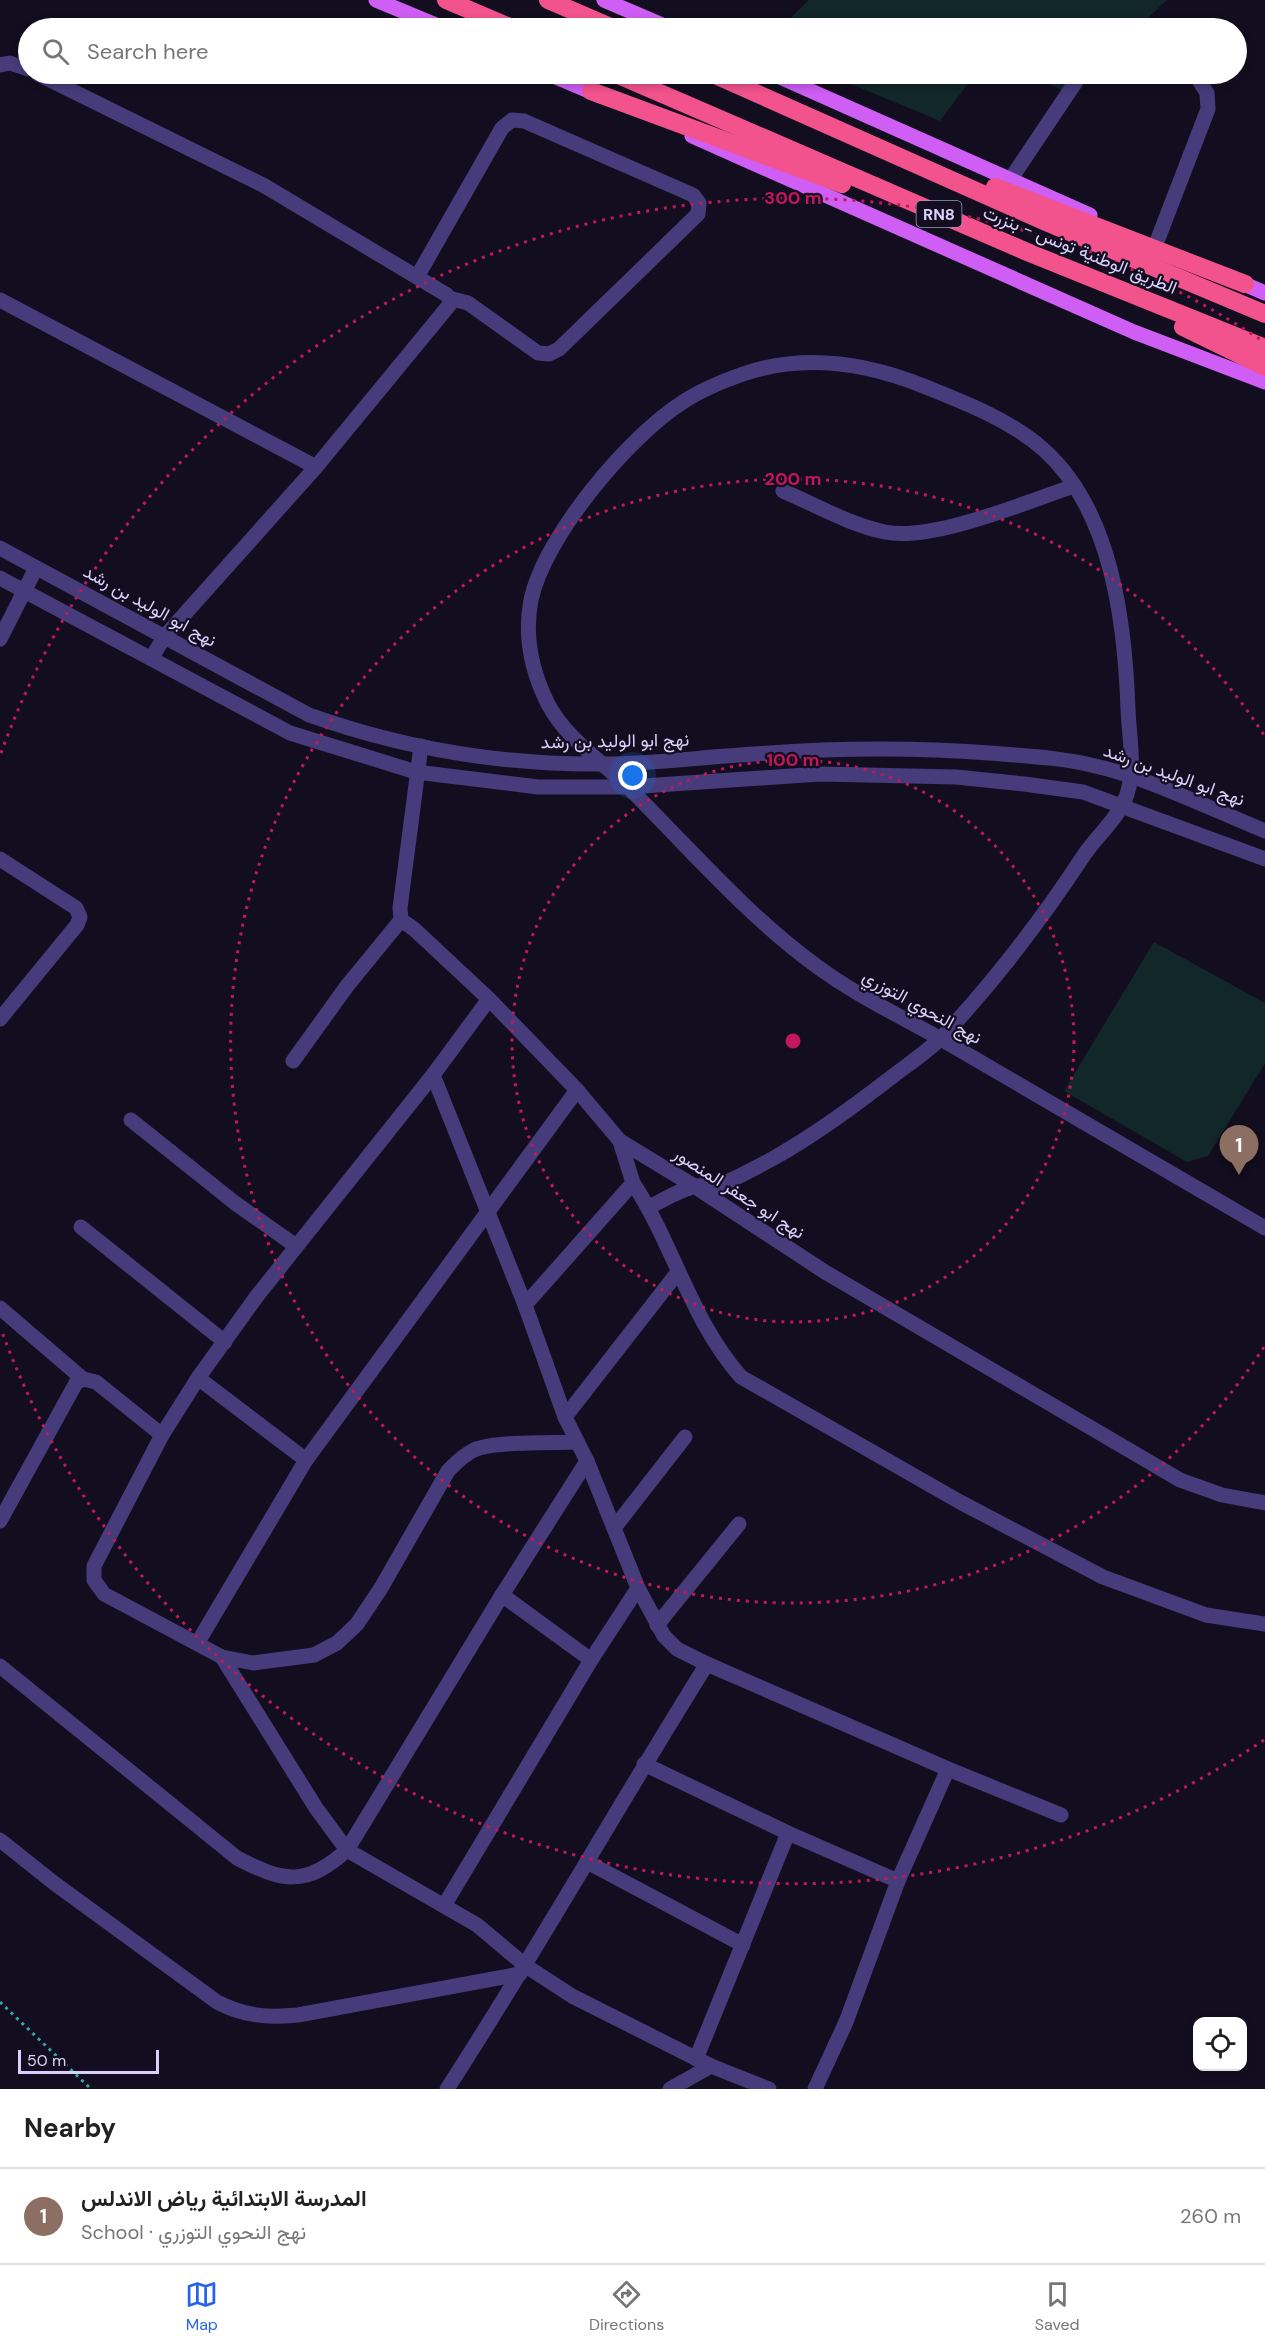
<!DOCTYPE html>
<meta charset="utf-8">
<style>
body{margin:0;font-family:"DM Sans",Vazirmatn,sans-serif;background:#f2f2f2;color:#222}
.controls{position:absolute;right:18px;bottom:18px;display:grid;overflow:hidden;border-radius:12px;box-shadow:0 3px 9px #0003}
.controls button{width:54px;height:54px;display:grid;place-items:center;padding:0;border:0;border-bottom:2px solid #e0e0e0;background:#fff;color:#222;font:30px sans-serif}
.scale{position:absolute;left:18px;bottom:15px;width:141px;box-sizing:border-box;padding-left:6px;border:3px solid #dad0fc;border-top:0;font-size:16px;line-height:21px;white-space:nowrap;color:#dad0fc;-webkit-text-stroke:4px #130e1f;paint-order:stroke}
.you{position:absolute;left:633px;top:776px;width:21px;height:21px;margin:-15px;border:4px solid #fff;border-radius:50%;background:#1a73e8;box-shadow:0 0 0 9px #1a73e833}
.badge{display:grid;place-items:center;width:39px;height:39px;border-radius:50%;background:#2563eb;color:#fff;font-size:20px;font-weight:700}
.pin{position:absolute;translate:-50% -50px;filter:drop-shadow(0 2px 3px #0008)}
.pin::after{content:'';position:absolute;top:32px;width:21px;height:18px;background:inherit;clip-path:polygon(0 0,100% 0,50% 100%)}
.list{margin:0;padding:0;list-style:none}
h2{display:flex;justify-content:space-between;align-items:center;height:78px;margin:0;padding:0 24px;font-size:26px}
h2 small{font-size:20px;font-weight:400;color:#767676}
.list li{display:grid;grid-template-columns:39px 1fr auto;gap:18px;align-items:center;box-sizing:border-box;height:96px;padding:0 24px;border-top:2px solid #e0e0e0}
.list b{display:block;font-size:22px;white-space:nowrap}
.list p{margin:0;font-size:20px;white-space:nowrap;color:#767676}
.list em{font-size:20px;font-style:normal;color:#767676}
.icon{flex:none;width:33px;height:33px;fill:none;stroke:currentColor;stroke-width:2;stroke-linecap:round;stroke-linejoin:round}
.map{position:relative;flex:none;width:1265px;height:2089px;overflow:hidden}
.search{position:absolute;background:#fff;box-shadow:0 3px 9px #0003;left:18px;right:18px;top:18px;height:66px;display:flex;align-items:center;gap:15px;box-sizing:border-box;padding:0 21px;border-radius:33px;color:#767676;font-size:22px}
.sheet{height:174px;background:#fff}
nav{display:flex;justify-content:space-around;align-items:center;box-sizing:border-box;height:84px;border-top:2px solid #e0e0e0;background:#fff;font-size:16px;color:#767676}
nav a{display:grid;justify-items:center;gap:3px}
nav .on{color:#2563eb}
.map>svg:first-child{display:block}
.green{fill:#122729}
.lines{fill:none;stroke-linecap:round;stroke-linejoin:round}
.path{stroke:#36a3aa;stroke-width:3;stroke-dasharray:3 4.5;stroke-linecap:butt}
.minor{stroke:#463c7b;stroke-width:15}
.major{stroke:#ce5ef4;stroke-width:15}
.highway{stroke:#f3538d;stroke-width:18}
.ring{fill:none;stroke:#c2185b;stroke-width:3;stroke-dasharray:3 6}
.labels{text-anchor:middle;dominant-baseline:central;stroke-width:4.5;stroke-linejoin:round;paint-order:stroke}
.shield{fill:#130e1f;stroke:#9e96ba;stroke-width:1.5}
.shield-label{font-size:16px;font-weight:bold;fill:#dad0fc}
.street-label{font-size:18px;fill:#dad0fc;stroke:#130e1f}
.centre{fill:#c2185b;stroke:#130e1f;stroke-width:3}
.ring-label{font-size:18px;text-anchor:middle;font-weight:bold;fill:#c2185b;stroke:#130e1f;stroke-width:4.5;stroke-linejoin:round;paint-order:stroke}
</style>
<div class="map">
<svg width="1265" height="2089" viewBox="0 0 1265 2089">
<rect width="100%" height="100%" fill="#130e1f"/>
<g class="green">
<path d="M 809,0 L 1167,0 L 1137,28 L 780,28 Z"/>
<path d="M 827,74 L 975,74 L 940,121 Z"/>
<path d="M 1027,74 L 1092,74 L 1073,95 Z"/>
<path d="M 1154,942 L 1265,1003 L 1265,1063 L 1208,1156 L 1187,1162 L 1064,1091 Z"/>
</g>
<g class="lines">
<path class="path" d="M 0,2002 L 91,2089"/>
<g class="minor">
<path d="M 0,65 L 10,63 L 28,69"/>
<path d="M 38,74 L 263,185 L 447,295 L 451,303 L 316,467 L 165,636 L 152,657"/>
<path d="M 1010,180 L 1081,74"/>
<path d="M 1156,244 L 1208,109 L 1207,93 L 1195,74"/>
<path d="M 417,277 L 502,128 L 512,120 L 524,121 L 693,195 L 699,203 L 698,214 L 559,349 L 549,354 L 538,353 L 468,303 L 449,298"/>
<path d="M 0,300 L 316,467"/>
<path d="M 783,491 C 816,505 850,525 885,532 C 932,542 1026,502 1074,486"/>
<path d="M 0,548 L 309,715 C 402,748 503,765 602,764 C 653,764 703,757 754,754 C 832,748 910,747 989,753 C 1023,756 1058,757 1091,765 C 1147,777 1211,809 1265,831"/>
<path d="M 0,578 L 290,733 L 416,772 L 538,787 L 628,787 L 820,774 L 956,777 L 1024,784 L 1083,792 L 1265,859"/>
<path d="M 0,639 L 36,568"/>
<path d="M 421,746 L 400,908 L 401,920 L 414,929 L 489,999 L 577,1090 L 620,1141 L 694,1186 L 825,1272 L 1180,1480 L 1222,1495 L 1265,1503"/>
<path d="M 0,859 L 76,908 L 80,917 L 77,925 L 0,1019"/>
<path d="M 489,999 L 433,1075 L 257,1296 L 198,1378 L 162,1435 L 94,1566 L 94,1580 L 104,1594 L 222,1657 L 253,1663 L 314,1655 L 337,1643 L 357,1624 L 381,1588 L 448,1471 C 456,1463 463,1455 474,1450 C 492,1441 553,1443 577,1442"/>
<path d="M 293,1061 L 347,986 L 401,920"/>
<path d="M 433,1075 L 525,1305 L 565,1417 L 587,1461 L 638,1588 L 664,1636 L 677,1649 L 707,1664 L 948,1769 L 898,1881 L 846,2022 L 815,2089"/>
<path d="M 131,1120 L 235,1203 L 296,1246"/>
<path d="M 633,1183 C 674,1245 691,1321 741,1377 L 960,1502 L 1103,1577 L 1206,1615 L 1265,1624"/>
<path d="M 649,1207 C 664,1200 682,1188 698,1186 C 721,1183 701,1192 724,1183 C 740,1177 757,1167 772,1159 C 815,1135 854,1106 893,1076 C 910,1063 930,1050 945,1034 C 995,980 1044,916 1084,855 C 1096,837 1115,821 1124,802 C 1137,774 1129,738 1128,709 C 1125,623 1112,510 1043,449 C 1010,420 966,403 926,387 C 867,363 804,353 743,374 C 723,381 701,390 683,402 C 629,436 544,537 531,600 C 524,636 532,672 548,704 C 567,740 603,762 631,790 C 691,850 746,914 815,965 C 858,997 907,1019 953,1046 C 1057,1106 1161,1167 1265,1228"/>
<path d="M 81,1227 L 225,1342"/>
<path d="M 525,1305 L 633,1183 L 620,1141"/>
<path d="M 0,1308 L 83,1379"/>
<path d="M 198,1378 L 306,1460"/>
<path d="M 565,1417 L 678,1272"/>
<path d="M 0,1521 L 76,1383 L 83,1379 L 96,1382 L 162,1435"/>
<path d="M 614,1528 L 685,1437"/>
<path d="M 502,1595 L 591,1660"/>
<path d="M 657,1625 L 739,1524"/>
<path d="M 198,1642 L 306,1460 L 577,1090"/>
<path d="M 222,1657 L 316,1808 L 347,1850 L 477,1925 L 526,1966 L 572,1996 L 711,2066 L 769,2089"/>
<path d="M 0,1666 L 237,1858 C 283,1882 306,1887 347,1850 L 502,1595 L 587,1461"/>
<path d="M 644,1764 L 788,1833 L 696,2059"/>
<path d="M 948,1769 L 1061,1815"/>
<path d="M 788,1833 L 898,1881"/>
<path d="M 0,1840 L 54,1883 L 217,2002 C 244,2016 267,2018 298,2015 L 520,1974"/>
<path d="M 589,1863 L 743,1945"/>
<path d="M 445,1904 L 591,1660 L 638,1588"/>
<path d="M 447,2089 C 538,1949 619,1804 707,1664"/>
<path d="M 670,2089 L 711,2066"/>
</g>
<g class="major">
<path d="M 376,0 L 443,28"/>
<path d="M 604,0 L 669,28"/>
<path d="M 549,74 L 601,96"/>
<path d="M 773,74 L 1090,215"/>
<path d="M 692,136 L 1134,332 L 1265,382"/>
<path d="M 1235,280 L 1265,293"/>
</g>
<g class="highway">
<path d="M 446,0 L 512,28"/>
<path d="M 548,0 L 613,28"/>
<path d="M 616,74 L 1032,254 L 1265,348"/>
<path d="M 713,74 L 1046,222 L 1265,314"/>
<path d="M 591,91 L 842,184"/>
<path d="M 995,187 L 1245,284"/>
<path d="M 1183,327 L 1265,367"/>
</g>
</g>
<g class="ring">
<circle cx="793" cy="1041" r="281"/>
<path d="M1264 1347A562 562 0 1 1 1264 735"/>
<path d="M1264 1740A843 843 0 0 1 1 1329M1 753A843 843 0 0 1 1264 342"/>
</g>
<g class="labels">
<rect class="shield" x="916.5" y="201" width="45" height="26" rx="4.5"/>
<g class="shield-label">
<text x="939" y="214">RN8</text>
</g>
<g class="street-label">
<text transform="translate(1080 250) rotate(22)">الطريق الوطنية تونس - بنزرت</text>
<text transform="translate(150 606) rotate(29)">نهج ابو الوليد بن رشد</text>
<text transform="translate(615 741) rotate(-1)">نهج ابو الوليد بن رشد</text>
<text transform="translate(1174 775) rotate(20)">نهج ابو الوليد بن رشد</text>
<text transform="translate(922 1007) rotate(29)">نهج النحوي التوزري</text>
<text transform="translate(739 1193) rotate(33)">نهج ابو جعفر المنصور</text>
</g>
</g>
<circle cx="793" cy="1041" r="9" class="centre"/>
<g class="ring-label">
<text x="793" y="204">300 m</text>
<text x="793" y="485">200 m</text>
<text x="793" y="766">100 m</text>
</g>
</svg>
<div class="controls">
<button><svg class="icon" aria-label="locate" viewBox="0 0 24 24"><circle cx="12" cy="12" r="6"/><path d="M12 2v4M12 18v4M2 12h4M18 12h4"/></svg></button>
</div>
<div class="scale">50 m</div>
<div class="you"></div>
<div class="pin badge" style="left:1239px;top:1175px;background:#8d6e63">1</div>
<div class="search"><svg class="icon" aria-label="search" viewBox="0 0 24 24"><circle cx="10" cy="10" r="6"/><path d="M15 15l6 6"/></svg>Search here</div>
</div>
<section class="sheet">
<h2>Nearby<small></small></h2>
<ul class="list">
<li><span class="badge" style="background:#8d6e63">1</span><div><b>المدرسة الابتدائية رياض الاندلس</b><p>School · نهج النحوي التوزري</p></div><em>260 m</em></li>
</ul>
</section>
<nav>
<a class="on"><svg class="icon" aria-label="map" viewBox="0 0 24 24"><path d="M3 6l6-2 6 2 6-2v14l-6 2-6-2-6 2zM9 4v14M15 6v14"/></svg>Map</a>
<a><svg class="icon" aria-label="directions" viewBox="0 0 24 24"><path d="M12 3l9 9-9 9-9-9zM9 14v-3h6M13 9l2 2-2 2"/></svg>Directions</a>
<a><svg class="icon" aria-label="saved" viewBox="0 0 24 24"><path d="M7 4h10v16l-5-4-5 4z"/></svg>Saved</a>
</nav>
